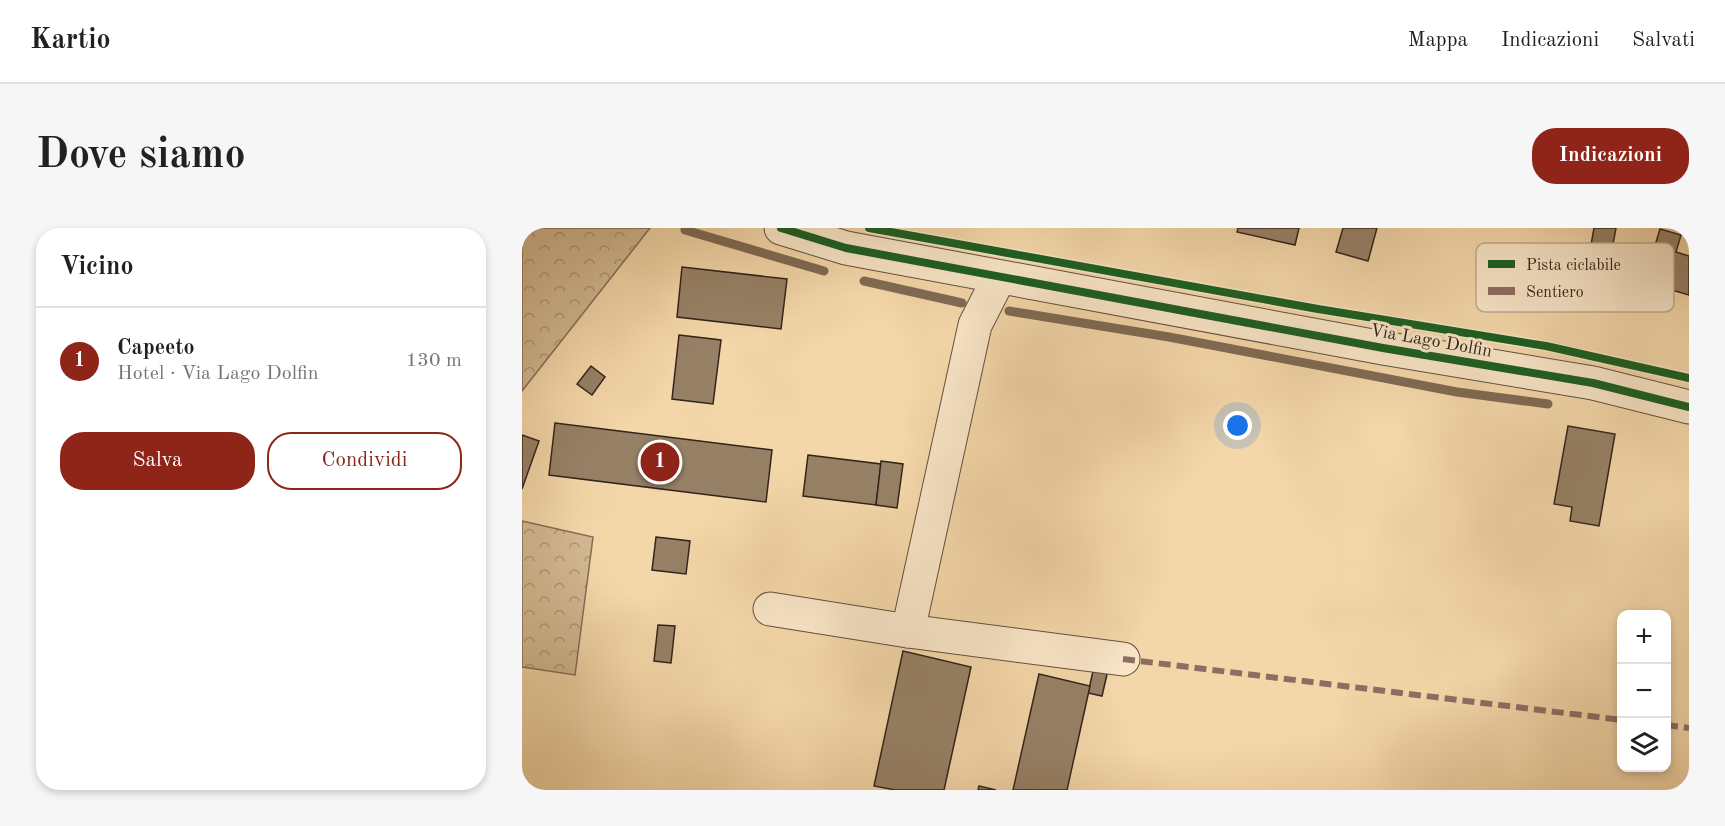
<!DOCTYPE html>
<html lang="it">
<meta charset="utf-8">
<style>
body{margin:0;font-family:"Old Standard TT",serif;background:#f6f6f6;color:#202124}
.controls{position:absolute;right:18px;bottom:18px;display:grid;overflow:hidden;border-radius:12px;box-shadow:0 3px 9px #0003}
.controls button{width:54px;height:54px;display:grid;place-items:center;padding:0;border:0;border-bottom:2px solid #e0e0e0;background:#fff;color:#202124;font:30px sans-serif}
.you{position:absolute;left:716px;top:198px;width:21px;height:21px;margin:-15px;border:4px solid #fff;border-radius:50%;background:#1a73e8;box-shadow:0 0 0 9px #1a73e833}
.badge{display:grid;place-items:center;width:39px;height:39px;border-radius:50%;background:#8f2418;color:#fff;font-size:20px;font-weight:700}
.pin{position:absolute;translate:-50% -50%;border:3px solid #fff;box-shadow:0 2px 6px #0006}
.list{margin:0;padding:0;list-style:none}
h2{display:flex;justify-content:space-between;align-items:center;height:78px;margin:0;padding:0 24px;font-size:26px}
h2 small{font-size:20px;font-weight:400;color:#757577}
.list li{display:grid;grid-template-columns:39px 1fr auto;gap:18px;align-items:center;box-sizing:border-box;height:108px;padding:0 24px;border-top:2px solid #e0e0e0}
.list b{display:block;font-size:22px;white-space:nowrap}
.list p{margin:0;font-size:20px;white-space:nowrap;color:#757577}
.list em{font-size:20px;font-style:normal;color:#757577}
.actions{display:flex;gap:12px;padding:18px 24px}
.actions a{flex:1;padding:14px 0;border:2px solid #8f2418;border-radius:24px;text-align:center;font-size:21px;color:#8f2418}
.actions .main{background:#8f2418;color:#fff}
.icon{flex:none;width:33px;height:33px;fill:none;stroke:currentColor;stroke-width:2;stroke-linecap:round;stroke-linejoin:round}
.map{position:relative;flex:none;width:1167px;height:562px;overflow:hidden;border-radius:24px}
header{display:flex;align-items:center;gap:36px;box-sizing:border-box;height:84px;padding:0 30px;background:#fff;border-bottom:2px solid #e0e0e0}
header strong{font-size:28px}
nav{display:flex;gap:33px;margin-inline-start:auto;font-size:21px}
.intro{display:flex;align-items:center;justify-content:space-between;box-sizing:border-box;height:144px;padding:0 36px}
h1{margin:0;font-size:42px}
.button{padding:15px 27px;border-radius:24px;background:#8f2418;color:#fff;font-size:21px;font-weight:700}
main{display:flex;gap:36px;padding:0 36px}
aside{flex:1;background:#fff;border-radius:24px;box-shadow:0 3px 9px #0003}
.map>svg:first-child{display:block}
.park{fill:url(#park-crowns);stroke:#826e57;stroke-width:1.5}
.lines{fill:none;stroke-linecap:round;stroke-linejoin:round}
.stream{stroke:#7f6a54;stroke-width:9}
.building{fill:#978166;stroke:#32231d;stroke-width:1.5}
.minor-casing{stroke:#625040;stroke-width:35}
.minor{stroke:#f8e5c7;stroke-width:33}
.quiet{stroke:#8d6e63;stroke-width:6;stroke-dasharray:12 6;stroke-linecap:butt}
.cycleway-casing{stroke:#f8e5c7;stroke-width:11}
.cycleway{stroke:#1b5e20;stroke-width:8}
.labels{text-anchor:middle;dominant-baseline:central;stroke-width:6;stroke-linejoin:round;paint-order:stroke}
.street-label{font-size:18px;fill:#32231d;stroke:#f8e5c7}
.key{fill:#f8e5c7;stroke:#bdab94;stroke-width:1.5}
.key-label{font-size:16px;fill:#32231d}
</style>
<header>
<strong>Kartio</strong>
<nav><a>Mappa</a><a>Indicazioni</a><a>Salvati</a></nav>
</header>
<div class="intro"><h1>Dove siamo</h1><a class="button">Indicazioni</a></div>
<main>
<aside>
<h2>Vicino<small></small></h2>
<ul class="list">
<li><span class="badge">1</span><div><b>Capeeto</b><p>Hotel · Via Lago Dolfin</p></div><em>130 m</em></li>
</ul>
<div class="actions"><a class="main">Salva</a><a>Condividi</a></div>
</aside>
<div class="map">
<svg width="1167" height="562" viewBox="0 0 1167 562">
<defs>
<pattern id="park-crowns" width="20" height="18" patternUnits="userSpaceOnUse" patternTransform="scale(1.5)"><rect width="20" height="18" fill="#d3b891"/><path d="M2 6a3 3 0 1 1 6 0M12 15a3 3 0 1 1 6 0" fill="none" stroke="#ac9576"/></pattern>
</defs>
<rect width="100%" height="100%" fill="#f4d7a9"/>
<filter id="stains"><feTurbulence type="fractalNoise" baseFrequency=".00333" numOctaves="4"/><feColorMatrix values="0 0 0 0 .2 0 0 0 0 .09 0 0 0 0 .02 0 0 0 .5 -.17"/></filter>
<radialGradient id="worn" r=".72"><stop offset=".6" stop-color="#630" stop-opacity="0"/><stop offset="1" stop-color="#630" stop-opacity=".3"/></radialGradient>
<g class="park">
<path d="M 0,0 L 128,0 L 0,163 Z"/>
<path d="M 0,293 L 71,309 L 53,447 L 0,439 Z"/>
</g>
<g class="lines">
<g class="stream">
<path d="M 163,2 L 302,43"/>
<path d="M 342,53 L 440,75"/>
<path d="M 487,83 L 647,109 L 935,164 L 1026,176"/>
</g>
</g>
<g class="building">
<path d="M 716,0 L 777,0 L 773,17 L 715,4 Z"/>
<path d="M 821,0 L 855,0 L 846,33 L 814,24 Z"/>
<path d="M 1072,0 L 1094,0 L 1087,38 L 1066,34 Z"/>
<path d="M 1138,1 L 1159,7 L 1154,24 L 1167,28 L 1167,67 L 1122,54 Z"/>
<path d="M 160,39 L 265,51 L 259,101 L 155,89 Z"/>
<path d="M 157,107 L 199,112 L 191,176 L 150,171 Z"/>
<path d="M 69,138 L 83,149 L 70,167 L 55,156 Z"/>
<path d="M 33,195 L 250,222 L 244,274 L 27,247 Z"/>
<path d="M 1046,198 L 1093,206 L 1077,298 L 1048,293 L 1050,279 L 1032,276 Z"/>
<path d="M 0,207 L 17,213 L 0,261 Z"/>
<path d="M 286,227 L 359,236 L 354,277 L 281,268 Z"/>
<path d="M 359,233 L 381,236 L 375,280 L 354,277 Z"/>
<path d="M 134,309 L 168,313 L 164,346 L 130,342 Z"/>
<path d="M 136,397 L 153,398 L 149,435 L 132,433 Z"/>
<path d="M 381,423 L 449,439 L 422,562 L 373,562 L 352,558 Z"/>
<path d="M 572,439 L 586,442 L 580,468 L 566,465 Z"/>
<path d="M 517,446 L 568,458 L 545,562 L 491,562 Z"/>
<path d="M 457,558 L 474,562 L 456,562 Z"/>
</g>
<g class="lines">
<g class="minor-casing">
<g id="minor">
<path d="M 259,0 L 324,20 L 861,120 L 1071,155 L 1167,179"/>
<path d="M 477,50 L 453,97 L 386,403 L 601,431"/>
<path d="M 248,381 L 386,403"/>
</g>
</g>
<use href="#minor" class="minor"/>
<g class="quiet">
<path d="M 601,431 L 1100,492"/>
<path d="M 1144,497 L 1167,500"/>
</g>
<g class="cycleway-casing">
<g id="cycleway">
<path d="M 259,0 L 324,20 L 861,120 L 1071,155 L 1167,179"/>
<path d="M 347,0 L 796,81 L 1024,118 L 1167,150"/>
</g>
</g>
<use href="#cycleway" class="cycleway"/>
</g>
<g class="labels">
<g class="street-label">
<text transform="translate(909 113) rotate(10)">Via Lago Dolfin</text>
</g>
</g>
<rect x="954" y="15" width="198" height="69" rx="9" class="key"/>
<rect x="966" y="32" width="27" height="8" fill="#1b5e20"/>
<rect x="966" y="59" width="27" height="8" fill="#8d6e63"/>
<g class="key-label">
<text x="1004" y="42">Pista ciclabile</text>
<text x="1004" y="69">Sentiero</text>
</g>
<rect width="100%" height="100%" filter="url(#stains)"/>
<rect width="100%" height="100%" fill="url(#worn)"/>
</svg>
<div class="controls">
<button>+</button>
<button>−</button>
<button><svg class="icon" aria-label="layers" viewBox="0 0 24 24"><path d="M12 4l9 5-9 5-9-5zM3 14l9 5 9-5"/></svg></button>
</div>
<div class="you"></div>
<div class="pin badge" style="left:138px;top:234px">1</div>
</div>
</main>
